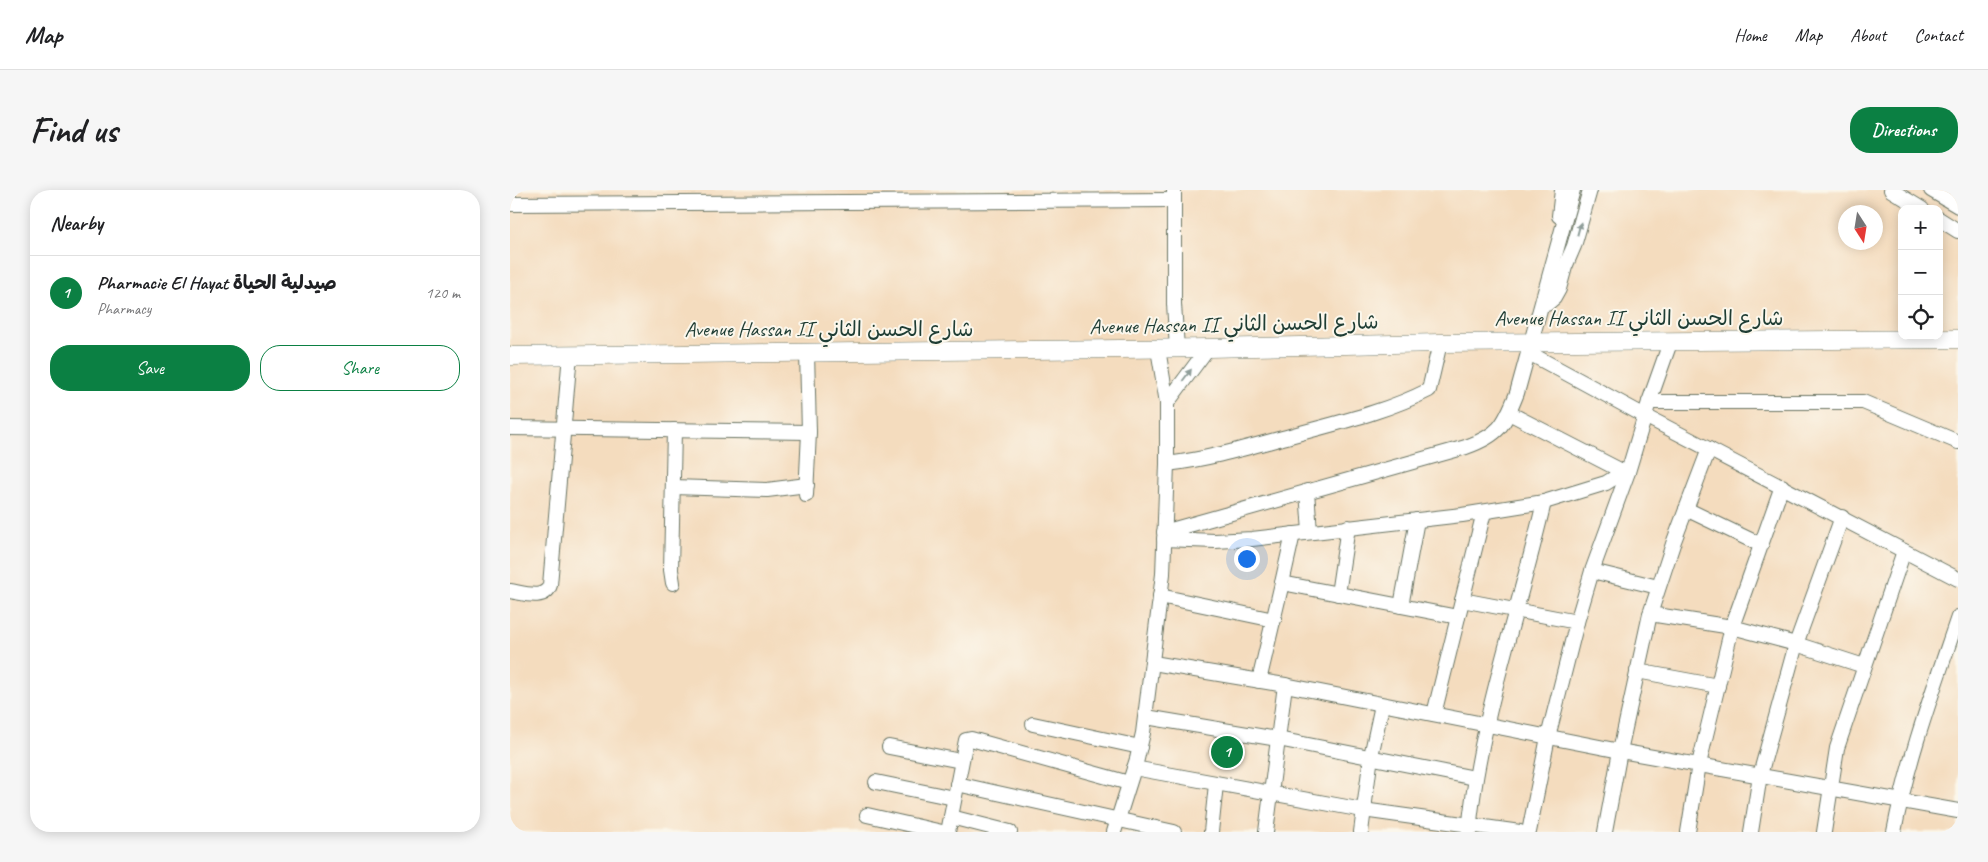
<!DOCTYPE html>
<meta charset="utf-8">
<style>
body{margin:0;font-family:Caveat,"Playpen Sans Arabic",sans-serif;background:#f6f6f6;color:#202124}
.controls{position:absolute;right:15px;top:15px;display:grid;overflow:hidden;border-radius:10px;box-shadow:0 2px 12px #0003}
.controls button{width:45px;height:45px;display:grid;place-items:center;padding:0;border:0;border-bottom:1px solid #e0e0e0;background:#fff;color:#202124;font:25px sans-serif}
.compass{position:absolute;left:1328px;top:15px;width:45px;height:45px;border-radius:50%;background:#fff;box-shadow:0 2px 12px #0003;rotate:168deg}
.you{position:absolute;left:736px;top:368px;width:18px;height:18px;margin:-12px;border:4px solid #fff;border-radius:50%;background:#1a73e8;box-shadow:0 0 0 8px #1a73e833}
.badge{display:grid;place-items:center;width:32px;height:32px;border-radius:50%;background:#0b8043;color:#fff;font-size:16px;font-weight:700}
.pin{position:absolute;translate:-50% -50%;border:2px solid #fff;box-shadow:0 1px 5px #0006}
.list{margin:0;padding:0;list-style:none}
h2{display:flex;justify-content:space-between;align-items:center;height:65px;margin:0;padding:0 20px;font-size:21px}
h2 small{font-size:16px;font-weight:400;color:#757577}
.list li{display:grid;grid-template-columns:32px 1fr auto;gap:15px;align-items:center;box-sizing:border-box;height:75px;padding:0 20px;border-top:1px solid #e0e0e0}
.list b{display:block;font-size:19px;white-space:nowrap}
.list p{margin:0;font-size:16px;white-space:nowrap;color:#757577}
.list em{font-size:16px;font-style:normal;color:#757577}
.actions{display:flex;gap:10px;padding:15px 20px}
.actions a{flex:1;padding:11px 0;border:1px solid #0b8043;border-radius:20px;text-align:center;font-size:18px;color:#0b8043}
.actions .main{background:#0b8043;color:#fff}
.icon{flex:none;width:28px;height:28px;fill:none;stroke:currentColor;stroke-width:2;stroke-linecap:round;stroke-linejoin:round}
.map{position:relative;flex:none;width:1448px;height:642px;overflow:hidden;border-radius:20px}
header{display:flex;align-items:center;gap:30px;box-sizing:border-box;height:70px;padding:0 25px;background:#fff;border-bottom:1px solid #e0e0e0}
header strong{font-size:24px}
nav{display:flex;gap:28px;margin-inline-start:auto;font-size:18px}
.intro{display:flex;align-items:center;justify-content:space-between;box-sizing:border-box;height:120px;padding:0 30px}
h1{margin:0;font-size:35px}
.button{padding:12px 22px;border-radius:20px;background:#0b8043;color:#fff;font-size:18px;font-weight:700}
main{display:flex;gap:30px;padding:0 30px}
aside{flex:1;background:#fff;border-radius:20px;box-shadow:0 2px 12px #0003}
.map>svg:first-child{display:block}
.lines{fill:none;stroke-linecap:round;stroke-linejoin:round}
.minor-casing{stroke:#6a7564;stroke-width:16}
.major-casing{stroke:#6a7564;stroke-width:19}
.minor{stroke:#fff;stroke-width:14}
.major{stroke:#fff;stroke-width:18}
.oneway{fill:#8f9e9a}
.labels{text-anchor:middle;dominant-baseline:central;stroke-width:4;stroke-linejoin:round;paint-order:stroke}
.street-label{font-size:21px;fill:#1f3d34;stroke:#fbf7ec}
</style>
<header>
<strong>Map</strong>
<nav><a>Home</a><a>Map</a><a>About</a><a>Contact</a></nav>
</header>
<div class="intro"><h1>Find us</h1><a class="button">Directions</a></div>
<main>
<aside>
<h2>Nearby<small></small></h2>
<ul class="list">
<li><span class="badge">1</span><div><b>Pharmacie El Hayat صيدلية الحياة</b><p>Pharmacy</p></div><em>120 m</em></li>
</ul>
<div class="actions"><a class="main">Save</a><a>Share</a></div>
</aside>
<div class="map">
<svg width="1448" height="642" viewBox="0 0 1448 642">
<rect width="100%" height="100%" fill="#fbf7ec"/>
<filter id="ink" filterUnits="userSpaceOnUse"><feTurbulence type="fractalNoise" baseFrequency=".02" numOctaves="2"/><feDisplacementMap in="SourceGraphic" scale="10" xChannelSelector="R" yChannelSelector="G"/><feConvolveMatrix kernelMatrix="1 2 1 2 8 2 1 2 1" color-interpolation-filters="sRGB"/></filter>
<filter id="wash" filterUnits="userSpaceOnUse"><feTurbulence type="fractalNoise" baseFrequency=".0096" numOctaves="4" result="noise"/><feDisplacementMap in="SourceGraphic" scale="20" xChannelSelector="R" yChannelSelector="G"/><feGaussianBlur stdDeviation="1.12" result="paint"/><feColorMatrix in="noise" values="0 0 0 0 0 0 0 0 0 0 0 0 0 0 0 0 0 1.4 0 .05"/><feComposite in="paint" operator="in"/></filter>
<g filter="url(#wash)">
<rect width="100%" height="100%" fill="#f4dcbe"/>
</g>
<g filter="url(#ink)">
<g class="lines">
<g class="minor-casing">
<g id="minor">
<path d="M 664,0 L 664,114 L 667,158"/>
<path d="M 1381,0 L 1412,19"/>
<path d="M 1421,0 L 1448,16"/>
<path d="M 0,14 L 664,10"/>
<path d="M 1049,26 L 1052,0"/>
<path d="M 1429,29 L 1448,41"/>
<path d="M 1037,114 L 1044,108 L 1049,99 L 1055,77 L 1064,56 L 1080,0"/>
<path d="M 1019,163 L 1135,226 L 1448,389"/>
<path d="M 1139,212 L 1353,212 L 1448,252"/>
<path d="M 657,213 L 698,158"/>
<path d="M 999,223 L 1110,280 L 1118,282"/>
<path d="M 0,238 L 299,242"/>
<path d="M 657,274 C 699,269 739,257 780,246 C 827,233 876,222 919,200 L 930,153"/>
<path d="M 163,297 L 257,300 L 297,295"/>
<path d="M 797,301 L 800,342"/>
<path d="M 296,305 L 299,242 L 297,163"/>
<path d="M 1176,319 L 1251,355"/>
<path d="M 654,342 L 956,257 C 989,245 994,236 1007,203 L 1063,0"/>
<path d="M 654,349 L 705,351 L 742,349 L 952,325 L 1034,312 L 1096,293 L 1104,288 L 1110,280"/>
<path d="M 1082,381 L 1148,397"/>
<path d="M 163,393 L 161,380 L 164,240"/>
<path d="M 772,393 L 783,344"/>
<path d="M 0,401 C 13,403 35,411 40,395 L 60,164"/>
<path d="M 828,404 L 838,337"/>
<path d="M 650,406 L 764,430"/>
<path d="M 952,410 L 1067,432"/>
<path d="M 891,416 L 907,330"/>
<path d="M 1140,424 L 1222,437 L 1286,454 L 1354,476"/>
<path d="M 643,473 L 775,495 L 1110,561 L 1448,621"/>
<path d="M 1127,481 L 1208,496"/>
<path d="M 749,491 L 772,393 L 948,427"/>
<path d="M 924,524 L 974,322"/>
<path d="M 636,527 L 768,549 L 965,588"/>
<path d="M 523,534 L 630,557"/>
<path d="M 379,557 L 451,571"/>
<path d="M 624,578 L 853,620 L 1010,642"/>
<path d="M 366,592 L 444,608"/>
<path d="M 447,594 L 664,642"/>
<path d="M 357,625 L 432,642"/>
<path d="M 441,627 L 500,642"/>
<path d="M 438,642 L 456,550 L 461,549 L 619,593"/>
<path d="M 604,642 L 627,569 L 633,543 L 653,384 L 657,274 L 657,213 L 648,159"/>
<path d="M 701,642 L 706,594"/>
<path d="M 756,642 L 775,495"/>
<path d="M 851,642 L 861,566 L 872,515"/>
<path d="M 959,642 C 969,530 1009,421 1034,312"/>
<path d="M 1019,642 L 1038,547 L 1067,432 L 1082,381 L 1118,282 L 1139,212 L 1161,150"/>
<path d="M 1095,642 L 1110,561 L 1140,424 L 1164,351 L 1199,259"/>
<path d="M 1178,642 L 1189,574 L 1222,437 L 1272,296"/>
<path d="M 1241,642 L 1250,585 L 1286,454 L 1332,327"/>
<path d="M 1314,642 L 1327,558 L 1394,361"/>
<path d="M 1384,642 C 1398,568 1424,498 1448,427"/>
</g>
</g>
<g class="major-casing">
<path id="major" d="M 0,166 L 698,158 L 930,153 L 1448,149"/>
</g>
<use href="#minor" class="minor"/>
<use href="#major" class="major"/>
</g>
<defs><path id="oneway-solid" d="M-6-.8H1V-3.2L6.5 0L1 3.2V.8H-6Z" transform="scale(1.25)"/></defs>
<g class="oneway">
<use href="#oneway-solid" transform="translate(1069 39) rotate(-75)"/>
<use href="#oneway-solid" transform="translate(677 185) rotate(-53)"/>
</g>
</g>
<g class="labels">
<g class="street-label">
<text x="1129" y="128">Avenue Hassan II شارع الحسن الثاني</text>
<text transform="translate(724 134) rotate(-1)">Avenue Hassan II شارع الحسن الثاني</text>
<text x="319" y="139">Avenue Hassan II شارع الحسن الثاني</text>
</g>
</g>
</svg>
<div class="controls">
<button>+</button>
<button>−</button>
<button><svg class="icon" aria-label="locate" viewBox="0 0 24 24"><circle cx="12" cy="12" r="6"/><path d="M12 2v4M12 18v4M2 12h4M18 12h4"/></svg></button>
</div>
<svg class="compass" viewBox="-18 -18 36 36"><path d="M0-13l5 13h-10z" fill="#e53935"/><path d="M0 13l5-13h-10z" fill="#757577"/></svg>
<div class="you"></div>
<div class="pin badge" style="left:717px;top:562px">1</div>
</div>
</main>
